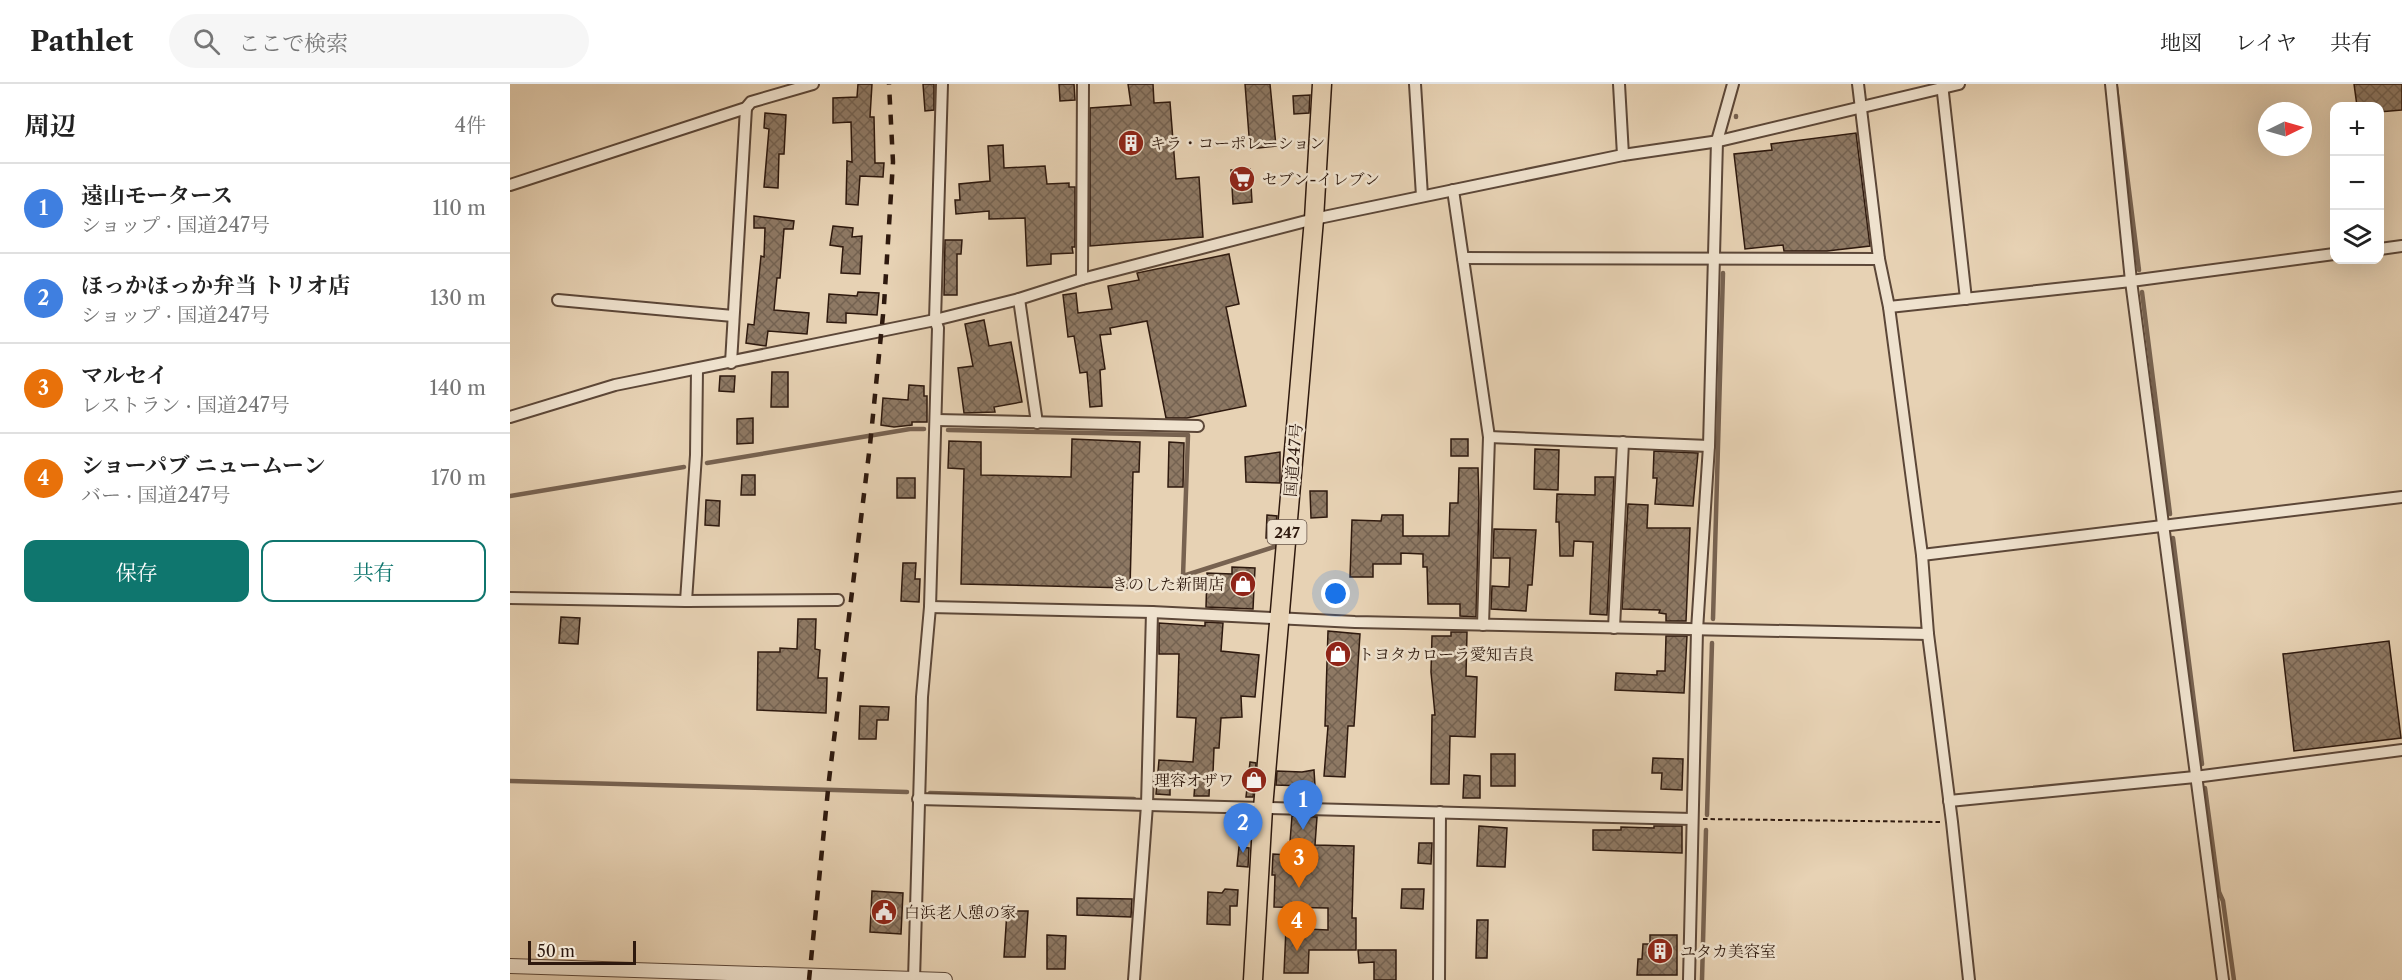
<!DOCTYPE html>
<html lang="ja">
<meta charset="utf-8">
<style>
body{margin:0;font-family:"Libre Caslon Text","Noto Serif JP",serif;background:#f6f6f6;color:#222}
.controls{position:absolute;right:18px;top:18px;display:grid;overflow:hidden;border-radius:12px;box-shadow:0 6px 24px #0002}
.controls button{width:54px;height:54px;display:grid;place-items:center;padding:0;border:0;border-bottom:2px solid #e0e0e0;background:#fff;color:#222;font:30px sans-serif}
.compass{position:absolute;left:1748px;top:18px;width:54px;height:54px;border-radius:50%;background:#fff;box-shadow:0 6px 24px #0002;rotate:85deg}
.scale{position:absolute;left:18px;bottom:15px;width:108px;box-sizing:border-box;padding-left:6px;border:3px solid #2e190e;border-top:0;font-size:16px;line-height:21px;white-space:nowrap;color:#2e190e;-webkit-text-stroke:4px #efe2ce;paint-order:stroke}
.you{position:absolute;left:826px;top:510px;width:21px;height:21px;margin:-15px;border:4px solid #fff;border-radius:50%;background:#1a73e8;box-shadow:0 0 0 9px #1a73e833}
.badge{display:grid;place-items:center;width:39px;height:39px;border-radius:50%;background:#0f766e;color:#fff;font-size:20px;font-weight:700}
.pin{position:absolute;translate:-50% -50px;filter:drop-shadow(0 2px 3px #0008)}
.pin::after{content:'';position:absolute;top:32px;width:21px;height:18px;background:inherit;clip-path:polygon(0 0,100% 0,50% 100%)}
.list{margin:0;padding:0;list-style:none}
h2{display:flex;justify-content:space-between;align-items:center;height:78px;margin:0;padding:0 24px;font-size:26px}
h2 small{font-size:20px;font-weight:400;color:#767676}
.list li{display:grid;grid-template-columns:39px 1fr auto;gap:18px;align-items:center;box-sizing:border-box;height:90px;padding:0 24px;border-top:2px solid #e0e0e0}
.list b{display:block;font-size:22px;white-space:nowrap}
.list p{margin:0;font-size:20px;white-space:nowrap;color:#767676}
.list em{font-size:20px;font-style:normal;color:#767676}
.actions{display:flex;gap:12px;padding:18px 24px}
.actions a{flex:1;padding:14px 0;border:2px solid #0f766e;border-radius:12px;text-align:center;font-size:21px;color:#0f766e}
.actions .main{background:#0f766e;color:#fff}
.icon{flex:none;width:33px;height:33px;fill:none;stroke:currentColor;stroke-width:2;stroke-linecap:round;stroke-linejoin:round}
.map{position:relative;flex:none;width:1892px;height:896px;overflow:hidden}
header{display:flex;align-items:center;gap:36px;box-sizing:border-box;height:84px;padding:0 30px;background:#fff;border-bottom:2px solid #e0e0e0}
header strong{font-size:28px}
nav{display:flex;gap:33px;margin-inline-start:auto;font-size:21px}
.search{width:420px;height:54px;background:#f6f6f6;display:flex;align-items:center;gap:15px;box-sizing:border-box;padding:0 21px;border-radius:33px;color:#767676;font-size:22px}
main{display:flex}
aside{flex:1;background:#fff}
.map>svg:first-child{display:block}
.lines{fill:none;stroke-linecap:round;stroke-linejoin:round}
.stream{stroke:#776250;stroke-width:4.5}
.building{fill:url(#building-cross-hatch);stroke:#2e190e;stroke-width:1.5}
.minor-casing{stroke:#5c4738;stroke-width:14}
.tertiary-casing{stroke:#5c4738;stroke-width:16}
.trunk-casing{stroke:#2e190e;stroke-width:21}
.path{stroke:#2e190e;stroke-width:2;stroke-dasharray:4.5 3;stroke-linecap:butt}
.minor{stroke:#efe2ce;stroke-width:10}
.tertiary{stroke:#efe2ce;stroke-width:14}
.trunk{stroke:#e7d2b4;stroke-width:18}
.rail{stroke:#2e190e;stroke-width:4.5;stroke-dasharray:10 10;stroke-linecap:butt}
.labels{text-anchor:middle;dominant-baseline:central;stroke-width:5;stroke-linejoin:round;paint-order:stroke}
.shield{fill:#efe2ce;stroke:#685548;stroke-width:1.5}
.shield-label{font-size:15px;font-weight:bold;fill:#2e190e}
.poi-label{font-size:16px;fill:#2e190e;stroke:#efe2ce;text-anchor:start}
.street-label{font-size:16px;fill:#2e190e;stroke:#efe2ce}
</style>
<header>
<strong>Pathlet</strong>
<div class="search"><svg class="icon" aria-label="search" viewBox="0 0 24 24"><circle cx="10" cy="10" r="6"/><path d="M15 15l6 6"/></svg>ここで検索</div>
<nav><a>地図</a><a>レイヤ</a><a>共有</a></nav>
</header>
<main>
<aside>
<h2>周辺<small>4件</small></h2>
<ul class="list">
<li><span class="badge" style="background:#3f7fe0">1</span><div><b>遠山モータース</b><p>ショップ · 国道247号</p></div><em>110 m</em></li>
<li><span class="badge" style="background:#3f7fe0">2</span><div><b>ほっかほっか弁当 トリオ店</b><p>ショップ · 国道247号</p></div><em>130 m</em></li>
<li><span class="badge" style="background:#e8710a">3</span><div><b>マルセイ</b><p>レストラン · 国道247号</p></div><em>140 m</em></li>
<li><span class="badge" style="background:#e8710a">4</span><div><b>ショーパブ ニュームーン</b><p>バー · 国道247号</p></div><em>170 m</em></li>
</ul>
<div class="actions"><a class="main">保存</a><a>共有</a></div>
</aside>
<div class="map">
<svg width="1892" height="896" viewBox="0 0 1892 896">
<defs>
<pattern id="building-cross-hatch" width="8" height="8" patternUnits="userSpaceOnUse" patternTransform="scale(1.5)"><rect width="8" height="8" fill="#8e7964"/><path d="M0 0l8 8M0 8l8-8" fill="none" stroke="#746251"/></pattern>
</defs>
<rect width="100%" height="100%" fill="#e7d2b4"/>
<filter id="stains"><feTurbulence type="fractalNoise" baseFrequency=".00333" numOctaves="4"/><feColorMatrix values="0 0 0 0 .2 0 0 0 0 .09 0 0 0 0 .02 0 0 0 .5 -.17"/></filter>
<radialGradient id="worn" r=".72"><stop offset=".6" stop-color="#630" stop-opacity="0"/><stop offset="1" stop-color="#630" stop-opacity=".3"/></radialGradient>
<g class="lines">
<g class="stream">
<path d="M 1606,3 L 1629,186"/>
<path d="M 1226,33 L 1226,32"/>
<path d="M 1632,208 L 1660,430"/>
<path d="M 438,346 L 678,351 L 673,492 L 767,462"/>
<path d="M 197,379 L 400,345 L 414,345"/>
<path d="M 0,412 L 174,383"/>
<path d="M 1663,454 L 1692,680"/>
<path d="M 1203,535 L 1213,189"/>
<path d="M 0,697 L 397,708"/>
<path d="M 1695,704 L 1709,808 L 1713,817 L 1724,896"/>
<path d="M 420,709 L 624,715"/>
<path d="M 1197,731 L 1202,559"/>
<path d="M 1192,896 L 1196,746"/>
</g>
</g>
<g class="building">
<path d="M 348,0 L 362,0 L 360,33 L 364,33 L 365,79 L 374,79 L 373,93 L 350,92 L 348,121 L 336,120 L 337,77 L 342,78 L 341,38 L 323,39 L 323,14 L 347,13 Z"/>
<path d="M 413,0 L 424,0 L 424,26 L 415,27 Z"/>
<path d="M 549,0 L 564,0 L 565,16 L 550,17 Z"/>
<path d="M 618,0 L 643,0 L 644,19 L 660,18 L 666,95 L 689,93 L 693,153 L 580,162 L 580,24 L 621,21 Z"/>
<path d="M 735,0 L 760,0 L 766,62 L 740,65 Z"/>
<path d="M 1844,0 L 1892,0 L 1892,26 L 1869,28 L 1869,22 L 1847,22 Z"/>
<path d="M 800,11 L 799,29 L 784,30 L 783,12 Z"/>
<path d="M 255,29 L 276,31 L 274,70 L 269,70 L 268,104 L 254,103 L 259,45 L 254,44 Z"/>
<path d="M 1346,49 L 1360,162 L 1317,167 L 1274,167 L 1273,161 L 1235,165 L 1224,70 L 1262,66 L 1261,60 Z"/>
<path d="M 493,61 L 494,84 L 535,82 L 537,100 L 559,99 L 559,103 L 565,103 L 565,163 L 562,163 L 563,169 L 541,170 L 541,180 L 517,182 L 515,134 L 479,135 L 479,127 L 446,130 L 445,116 L 450,116 L 449,100 L 480,97 L 478,62 Z"/>
<path d="M 740,85 L 742,118 L 723,120 L 721,86 Z"/>
<path d="M 244,132 L 284,137 L 283,145 L 274,145 L 270,194 L 267,194 L 264,226 L 299,229 L 297,250 L 258,247 L 256,262 L 236,259 L 238,240 L 244,241 L 251,172 L 254,173 L 255,144 L 244,144 Z"/>
<path d="M 323,142 L 343,144 L 342,153 L 352,152 L 350,190 L 331,189 L 333,163 L 320,161 Z"/>
<path d="M 435,156 L 452,156 L 451,170 L 447,170 L 447,211 L 434,211 Z"/>
<path d="M 719,170 L 729,220 L 716,223 L 736,322 L 677,334 L 656,334 L 637,237 L 600,244 L 601,250 L 590,251 L 595,285 L 590,286 L 592,322 L 580,323 L 577,288 L 570,289 L 564,252 L 558,253 L 553,211 L 566,209 L 568,229 L 602,225 L 598,202 L 629,196 L 627,189 Z"/>
<path d="M 348,208 L 369,209 L 367,231 L 336,229 L 336,239 L 317,238 L 319,210 L 347,212 Z"/>
<path d="M 474,236 L 479,262 L 501,258 L 512,318 L 484,323 L 485,328 L 454,329 L 448,284 L 463,282 L 455,240 Z"/>
<path d="M 262,288 L 278,288 L 278,323 L 261,323 Z"/>
<path d="M 210,292 L 225,292 L 224,308 L 209,307 Z"/>
<path d="M 399,301 L 414,302 L 414,312 L 417,312 L 417,338 L 402,338 L 402,341 L 384,343 L 371,341 L 373,314 L 398,316 Z"/>
<path d="M 243,334 L 243,359 L 227,360 L 227,335 Z"/>
<path d="M 562,355 L 630,358 L 629,388 L 623,388 L 620,504 L 451,500 L 454,385 L 438,384 L 439,357 L 471,358 L 471,391 L 561,393 Z"/>
<rect x="941" y="355" width="17" height="17"/>
<path d="M 659,358 L 674,359 L 673,403 L 658,403 Z"/>
<path d="M 1025,365 L 1049,366 L 1048,406 L 1024,405 Z"/>
<path d="M 1144,367 L 1188,369 L 1183,422 L 1145,420 L 1147,394 L 1143,394 Z"/>
<path d="M 770,368 L 770,399 L 736,398 L 735,373 Z"/>
<path d="M 949,384 L 968,384 L 969,419 L 966,533 L 950,532 L 950,520 L 918,520 L 917,483 L 913,483 L 913,470 L 891,469 L 891,480 L 863,480 L 863,493 L 840,493 L 842,436 L 871,437 L 872,431 L 893,431 L 893,452 L 939,452 L 940,419 L 948,419 Z"/>
<path d="M 232,391 L 245,391 L 245,411 L 231,411 Z"/>
<path d="M 1085,393 L 1104,393 L 1097,531 L 1080,530 L 1083,458 L 1064,457 L 1063,472 L 1050,472 L 1049,438 L 1046,438 L 1047,410 L 1085,411 Z"/>
<rect x="387" y="394" width="18" height="20"/>
<path d="M 800,407 L 817,407 L 817,433 L 801,434 Z"/>
<path d="M 196,416 L 210,417 L 209,442 L 195,441 Z"/>
<path d="M 1118,420 L 1138,421 L 1137,444 L 1180,444 L 1176,537 L 1156,537 L 1156,530 L 1149,529 L 1150,526 L 1112,525 Z"/>
<path d="M 757,431 L 767,432 L 765,454 L 756,454 Z"/>
<path d="M 984,445 L 1026,446 L 1022,501 L 1018,501 L 1016,527 L 981,525 L 982,502 L 999,503 L 1000,474 L 983,474 Z"/>
<path d="M 393,479 L 406,479 L 405,495 L 410,495 L 409,518 L 391,517 Z"/>
<path d="M 722,483 L 745,484 L 743,525 L 696,523 L 697,489 L 722,490 Z"/>
<path d="M 51,533 L 70,534 L 68,560 L 49,559 Z"/>
<path d="M 288,535 L 306,535 L 305,565 L 310,566 L 308,594 L 317,594 L 316,629 L 247,626 L 248,568 L 270,568 L 270,564 L 287,565 Z"/>
<path d="M 695,538 L 713,539 L 711,567 L 749,571 L 745,613 L 731,612 L 732,633 L 711,634 L 709,664 L 704,664 L 703,689 L 700,689 L 699,712 L 684,712 L 685,699 L 660,698 L 660,711 L 646,710 L 649,676 L 683,678 L 686,634 L 667,633 L 669,570 L 649,570 L 649,539 L 695,542 Z"/>
<path d="M 818,547 L 850,550 L 844,642 L 838,642 L 835,693 L 814,692 L 818,642 L 815,642 Z"/>
<path d="M 941,548 L 957,548 L 956,592 L 967,593 L 965,653 L 940,652 L 939,700 L 921,700 L 922,631 L 925,631 L 921,588 L 922,552 L 941,552 Z"/>
<path d="M 1156,552 L 1177,552 L 1174,609 L 1105,606 L 1106,589 L 1147,591 L 1147,587 L 1155,587 Z"/>
<path d="M 1879,557 L 1891,654 L 1784,667 L 1773,570 Z"/>
<path d="M 350,622 L 379,623 L 378,636 L 367,636 L 366,655 L 349,655 Z"/>
<rect x="981" y="670" width="24" height="32"/>
<path d="M 1143,674 L 1173,675 L 1172,706 L 1151,705 L 1152,689 L 1142,689 Z"/>
<path d="M 740,678 L 746,679 L 743,713 L 736,713 Z"/>
<path d="M 804,686 L 806,718 L 793,717 L 793,702 L 766,701 L 767,687 L 792,688 Z"/>
<path d="M 954,691 L 970,692 L 970,714 L 953,714 Z"/>
<path d="M 782,732 L 807,733 L 805,761 L 844,762 L 842,834 L 846,834 L 846,866 L 799,866 L 798,889 L 774,889 L 776,844 L 818,846 L 818,824 L 764,823 L 765,791 L 762,791 L 763,770 L 779,771 Z"/>
<path d="M 969,742 L 997,744 L 995,783 L 967,782 Z"/>
<path d="M 1144,742 L 1172,742 L 1172,769 L 1083,766 L 1083,746 L 1111,746 L 1111,743 L 1144,744 Z"/>
<path d="M 909,759 L 922,759 L 921,780 L 908,779 Z"/>
<path d="M 729,763 L 739,764 L 738,783 L 727,782 Z"/>
<path d="M 715,805 L 728,806 L 727,822 L 720,822 L 720,841 L 697,840 L 698,808 L 712,809 Z"/>
<path d="M 892,805 L 914,805 L 913,825 L 891,824 Z"/>
<path d="M 362,807 L 393,809 L 391,850 L 360,848 Z"/>
<path d="M 567,814 L 622,815 L 621,833 L 567,831 Z"/>
<path d="M 497,827 L 518,827 L 515,873 L 494,873 Z"/>
<path d="M 967,836 L 978,836 L 977,874 L 966,874 Z"/>
<path d="M 537,851 L 556,852 L 555,885 L 537,885 Z"/>
<path d="M 1140,851 L 1167,851 L 1167,891 L 1127,891 L 1128,875 L 1132,875 L 1133,860 L 1140,860 Z"/>
<path d="M 848,866 L 886,866 L 886,896 L 864,896 L 864,878 L 849,879 Z"/>
</g>
<g class="lines">
<g class="minor-casing">
<g id="minor">
<path d="M 905,0 L 912,112"/>
<path d="M 1109,0 L 1113,71"/>
<path d="M 1348,0 L 1369,175 L 1379,223 L 1412,471 L 1418,550 L 1442,738 L 1459,896"/>
<path d="M 1432,0 L 1456,215"/>
<path d="M 1601,0 L 1621,197 L 1713,896"/>
<path d="M 0,101 L 236,24 L 241,18 L 303,0"/>
<path d="M 943,106 L 979,353 L 973,541"/>
<path d="M 1870,165 L 1892,162"/>
<path d="M 953,174 L 1369,175"/>
<path d="M 572,195 L 573,0"/>
<path d="M 509,215 L 527,339"/>
<path d="M 48,216 L 223,232"/>
<path d="M 1379,223 L 1621,197 L 1824,170"/>
<path d="M 221,279 L 236,24"/>
<path d="M 0,333 L 105,301 L 425,236 L 509,215 L 572,195 L 804,135 L 1113,71 L 1209,57 L 1449,0"/>
<path d="M 427,336 L 688,342"/>
<path d="M 979,353 L 1199,362"/>
<path d="M 1412,471 L 1892,413"/>
<path d="M 0,514 L 176,517 L 328,516"/>
<path d="M 176,517 L 186,371 L 187,285"/>
<path d="M 420,523 L 642,528 L 845,538 L 1418,550"/>
<path d="M 1104,544 L 1113,358"/>
<path d="M 408,715 L 1182,735"/>
<path d="M 1439,717 L 1685,693 L 1892,666"/>
<path d="M 404,896 L 412,613 L 420,523 L 428,244 L 425,236 L 432,0"/>
<path d="M 624,896 L 637,721 L 642,528"/>
<path d="M 929,896 L 930,728"/>
<path d="M 1179,896 L 1187,546 L 1199,362 L 1207,57 L 1223,0"/>
</g>
</g>
<g class="tertiary-casing">
<path id="tertiary" d="M 0,882 L 435,896"/>
</g>
<g class="trunk-casing">
<path id="trunk" d="M 743,896 L 753,724 L 804,135 L 812,0"/>
</g>
<path class="path" d="M 1193,735 L 1431,738"/>
<use href="#minor" class="minor"/>
<use href="#tertiary" class="tertiary"/>
<use href="#trunk" class="trunk"/>
<path class="rail" d="M 299,896 L 319,696 L 360,361 L 374,221 L 383,78 L 379,0"/>
</g>
<defs>
<g id="building-disc" transform="scale(1.35)"><circle r="9.5" fill="#8f2418" stroke="#efe2ce"/><path d="M-4-6H4V6H1V3H-1V6H-4ZM-2.5-4.3h1.7v1.8h-1.7ZM.8-4.3h1.7v1.8H.8ZM-2.5-1h1.7V.8h-1.7ZM.8-1h1.7V.8H.8Z" fill="#fff"/></g>
<g id="supermarket-disc" transform="scale(1.35)"><circle r="9.5" fill="#8f2418" stroke="#efe2ce"/><path d="M-6-5.5h2.5l.6 2H6L4.5 2H-2.5L-4.4-4H-6ZM-1.5 3.2a1.3 1.3 0 1 0 .1 0ZM3 3.2a1.3 1.3 0 1 0 .1 0Z" fill="#fff"/></g>
<g id="shop-disc" transform="scale(1.35)"><circle r="9.5" fill="#8f2418" stroke="#efe2ce"/><path d="M-5-2.5h2.3a2.7 3.5 0 0 1 5.4 0H5L5.5 6h-11ZM-1.5-2.5h3a1.5 2.3 0 0 0-3 0Z" fill="#fff"/></g>
<g id="civic-disc" transform="scale(1.35)"><circle r="9.5" fill="#8f2418" stroke="#efe2ce"/><path d="M-.6-6.5H3V-4.5H.6V-3L4-1V1h2V6H-6V1h2V-1L-.6-3ZM-1.2 2.5V6h2.4V2.5Z" fill="#fff"/></g>
</defs>
<g fill-rule="evenodd">
<use href="#building-disc" x="621" y="59"/>
<use href="#supermarket-disc" x="732" y="95"/>
<use href="#shop-disc" x="733" y="500"/>
<use href="#shop-disc" x="828" y="570"/>
<use href="#shop-disc" x="744" y="696"/>
<use href="#civic-disc" x="374" y="828"/>
<use href="#building-disc" x="1150" y="867"/>
</g>
<g class="labels">
<rect class="shield" x="757.5" y="436" width="39" height="24" rx="4.5"/>
<g class="shield-label">
<text x="777" y="448">247</text>
</g>
<g class="poi-label">
<text x="640" y="59">キラ・コーポレーション</text>
<text x="752" y="95">セブン-イレブン</text>
<text x="714" y="500" text-anchor="end">きのした新聞店</text>
<text x="848" y="570">トヨタカローラ愛知吉良</text>
<text x="724" y="696" text-anchor="end">理容オザワ</text>
<text x="394" y="828">白浜老人憩の家</text>
<text x="1170" y="867">ユタカ美容室</text>
</g>
<g class="street-label">
<text transform="translate(783 376) rotate(-85)">国道247号</text>
</g>
</g>
<rect width="100%" height="100%" filter="url(#stains)"/>
<rect width="100%" height="100%" fill="url(#worn)"/>
</svg>
<div class="controls">
<button>+</button>
<button>−</button>
<button><svg class="icon" aria-label="layers" viewBox="0 0 24 24"><path d="M12 4l9 5-9 5-9-5zM3 14l9 5 9-5"/></svg></button>
</div>
<svg class="compass" viewBox="-18 -18 36 36"><path d="M0-13l5 13h-10z" fill="#e53935"/><path d="M0 13l5-13h-10z" fill="#767676"/></svg>
<div class="scale">50 m</div>
<div class="you"></div>
<div class="pin badge" style="left:793px;top:746px;background:#3f7fe0">1</div>
<div class="pin badge" style="left:733px;top:769px;background:#3f7fe0">2</div>
<div class="pin badge" style="left:789px;top:804px;background:#e8710a">3</div>
<div class="pin badge" style="left:787px;top:867px;background:#e8710a">4</div>
</div>
</main>
